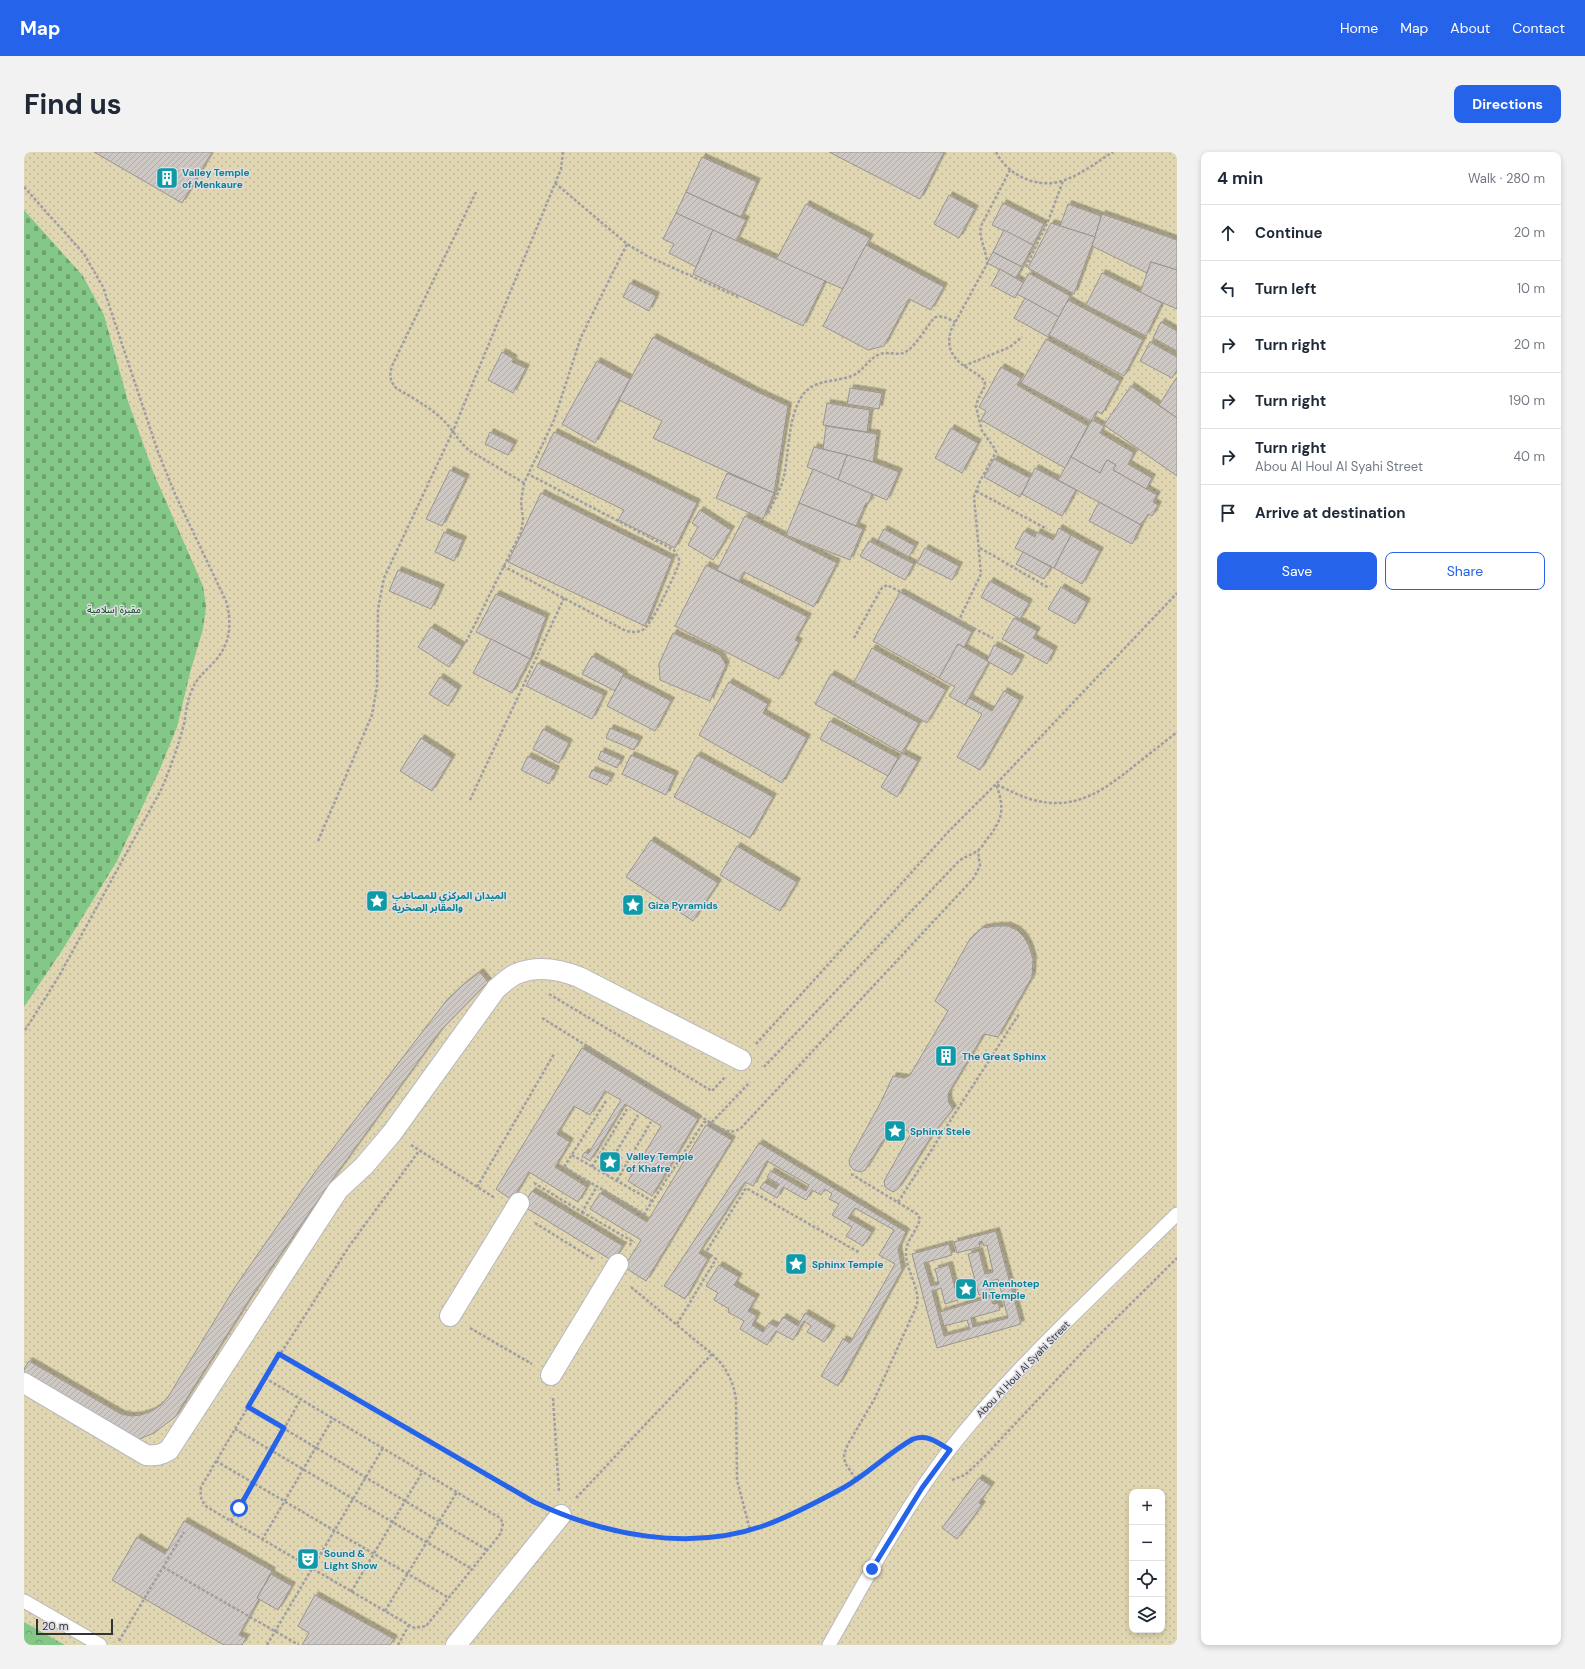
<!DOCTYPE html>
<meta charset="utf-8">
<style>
body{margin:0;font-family:"DM Sans","Noto Sans Arabic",sans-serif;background:#f2f2f3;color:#1f2937}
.controls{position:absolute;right:12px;bottom:12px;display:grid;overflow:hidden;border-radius:8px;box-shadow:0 2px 6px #0003}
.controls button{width:36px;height:36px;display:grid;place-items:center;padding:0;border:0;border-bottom:1px solid #e0e1e3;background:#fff;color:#1f2937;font:20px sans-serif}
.scale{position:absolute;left:12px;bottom:10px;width:77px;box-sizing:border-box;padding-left:4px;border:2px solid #333335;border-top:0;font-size:11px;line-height:14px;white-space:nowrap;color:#333335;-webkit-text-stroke:3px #dfdee5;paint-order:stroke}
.stop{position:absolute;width:12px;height:12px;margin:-9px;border:3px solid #2563eb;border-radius:50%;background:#fff}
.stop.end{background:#2563eb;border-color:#fff;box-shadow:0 1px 4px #0008}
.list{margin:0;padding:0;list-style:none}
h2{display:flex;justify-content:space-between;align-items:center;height:52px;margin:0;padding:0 16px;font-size:17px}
h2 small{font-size:13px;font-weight:400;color:#747a83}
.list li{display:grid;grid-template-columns:26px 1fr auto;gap:12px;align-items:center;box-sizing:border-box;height:56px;padding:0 16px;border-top:1px solid #e0e1e3}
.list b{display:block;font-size:15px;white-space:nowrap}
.list p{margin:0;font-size:13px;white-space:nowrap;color:#747a83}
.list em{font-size:13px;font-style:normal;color:#747a83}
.actions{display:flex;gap:8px;padding:12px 16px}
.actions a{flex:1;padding:9px 0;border:1px solid #2563eb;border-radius:8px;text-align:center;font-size:14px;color:#2563eb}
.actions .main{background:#2563eb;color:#fff}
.icon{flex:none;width:22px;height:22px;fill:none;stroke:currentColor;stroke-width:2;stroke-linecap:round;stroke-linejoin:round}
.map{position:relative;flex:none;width:1153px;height:1493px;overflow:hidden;border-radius:8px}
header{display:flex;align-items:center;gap:24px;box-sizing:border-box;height:56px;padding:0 20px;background:#2563eb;color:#fff}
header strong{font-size:19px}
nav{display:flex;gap:22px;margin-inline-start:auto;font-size:14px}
.intro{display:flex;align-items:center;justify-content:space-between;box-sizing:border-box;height:96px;padding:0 24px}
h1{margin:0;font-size:28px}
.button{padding:10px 18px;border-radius:8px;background:#2563eb;color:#fff;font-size:14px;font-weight:700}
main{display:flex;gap:24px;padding:0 24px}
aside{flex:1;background:#fff;border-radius:8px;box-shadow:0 2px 6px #0003}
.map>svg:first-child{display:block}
.sand{fill:url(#sand-dots);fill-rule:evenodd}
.cemetery{fill:url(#cemetery-stones)}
.park{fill:url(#park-crowns)}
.building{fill:url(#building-hatch);stroke:#999490;filter:url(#shadow)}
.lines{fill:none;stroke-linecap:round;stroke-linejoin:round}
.service-casing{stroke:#b8b7be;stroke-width:15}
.pedestrian-casing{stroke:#b8b7be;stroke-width:22}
.path{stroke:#9f9ea3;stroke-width:2.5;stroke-dasharray:3 2;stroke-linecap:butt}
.service{stroke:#fff;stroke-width:13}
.pedestrian{stroke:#fff;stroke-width:20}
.route{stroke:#2563eb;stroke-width:5}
.labels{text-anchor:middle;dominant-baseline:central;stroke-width:3;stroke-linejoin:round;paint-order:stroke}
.culture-label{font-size:10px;font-weight:bold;fill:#0d838f;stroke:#dfdee5;text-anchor:start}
.park-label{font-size:10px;fill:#043f10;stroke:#dfdee5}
.street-label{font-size:10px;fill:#333335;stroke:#dfdee5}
</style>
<header>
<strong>Map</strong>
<nav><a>Home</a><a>Map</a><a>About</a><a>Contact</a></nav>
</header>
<div class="intro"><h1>Find us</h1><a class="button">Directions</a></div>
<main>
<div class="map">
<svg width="1153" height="1493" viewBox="0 0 1153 1493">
<defs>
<pattern id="sand-dots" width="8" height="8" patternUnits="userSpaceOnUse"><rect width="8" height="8" fill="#e0d6b1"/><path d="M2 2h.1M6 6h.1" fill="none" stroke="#c1b899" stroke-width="1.8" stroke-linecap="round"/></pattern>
<pattern id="cemetery-stones" width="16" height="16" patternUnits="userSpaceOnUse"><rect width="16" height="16" fill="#83c886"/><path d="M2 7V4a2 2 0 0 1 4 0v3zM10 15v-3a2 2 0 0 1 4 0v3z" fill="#6ca36e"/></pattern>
<pattern id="park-crowns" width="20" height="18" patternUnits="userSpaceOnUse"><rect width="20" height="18" fill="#83c886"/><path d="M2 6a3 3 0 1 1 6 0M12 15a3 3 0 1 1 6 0" fill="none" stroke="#6ca36e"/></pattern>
<pattern id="building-hatch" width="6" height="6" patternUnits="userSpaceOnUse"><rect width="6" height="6" fill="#cdc8c3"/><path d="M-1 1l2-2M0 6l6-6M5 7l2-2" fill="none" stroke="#b0aca8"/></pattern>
<filter id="shadow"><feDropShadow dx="3.5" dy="-3.5" stdDeviation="0" flood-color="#0004"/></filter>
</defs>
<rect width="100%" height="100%" fill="#dfdee5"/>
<path class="sand" d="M 0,0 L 1153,0 L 1153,1493 L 0,1493 L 0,855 L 39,797 L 93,709 L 136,617 L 179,477 L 130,322 L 104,249 L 80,163 L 59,124 L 0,58 ZM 1108,1340 L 1138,1340 L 1138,1478 L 1108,1478 Z"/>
<path class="cemetery" d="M 0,58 L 59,124 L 80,163 L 104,249 L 130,322 L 179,434 L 182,455 L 179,477 L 166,521 L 153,575 L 136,617 L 93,709 L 39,797 L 0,855 Z"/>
<path class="park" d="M 0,1470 L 41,1493 L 0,1493 Z"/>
<g class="building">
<path d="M 70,0 L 188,0 L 158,51 Z"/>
<path d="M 805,0 L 920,0 L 896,47 Z"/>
<path d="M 678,5 L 733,30 L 717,65 L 662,40 Z"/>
<path d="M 662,40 L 722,68 L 712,89 L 652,61 Z"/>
<path d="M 925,43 L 951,57 L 935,86 L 910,72 Z"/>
<path d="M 979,51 L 1020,72 L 1009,93 L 968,73 Z"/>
<path d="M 782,52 L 846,86 L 819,137 L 752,108 Z"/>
<path d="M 1044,52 L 1077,64 L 1071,85 L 1036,74 Z"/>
<path d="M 652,61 L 689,78 L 672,115 L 645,101 L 650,92 L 639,87 Z"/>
<path d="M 1078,62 L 1153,88 L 1153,118 L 1127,110 L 1123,121 L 1068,94 Z"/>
<path d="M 1027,71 L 1071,85 L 1050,142 L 1004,116 Z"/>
<path d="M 689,78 L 801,129 L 779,174 L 669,122 Z"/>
<path d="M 980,78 L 1009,93 L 998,115 L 969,100 Z"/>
<path d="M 842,93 L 920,135 L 907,158 L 885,147 L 860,194 L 844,198 L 799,174 Z"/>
<path d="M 969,100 L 998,115 L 992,126 L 963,111 Z"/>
<path d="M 1127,110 L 1153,118 L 1153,157 L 1116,141 Z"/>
<path d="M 976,117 L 1000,131 L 991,146 L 967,133 Z"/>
<path d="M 1005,121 L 1046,144 L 1035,165 L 993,142 Z"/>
<path d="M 1078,121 L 1138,151 L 1122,184 L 1062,153 Z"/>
<path d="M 606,131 L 632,144 L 625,159 L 599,145 Z"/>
<path d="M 1001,146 L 1035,165 L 1024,185 L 990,166 Z"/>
<path d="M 1044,148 L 1119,188 L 1100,224 L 1025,183 Z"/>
<path d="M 1137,170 L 1153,179 L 1153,199 L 1129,186 Z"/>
<path d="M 629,185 L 731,239 L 764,254 L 750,341 L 629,286 L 638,269 L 595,248 Z"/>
<path d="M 1022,187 L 1096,229 L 1078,262 L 1073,259 L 1067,269 L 997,231 Z"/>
<path d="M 1126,190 L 1153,205 L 1153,218 L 1148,226 L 1116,209 Z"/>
<path d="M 478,200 L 490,207 L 488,210 L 502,216 L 489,241 L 464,228 Z"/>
<path d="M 573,209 L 606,227 L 571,291 L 538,272 Z"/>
<path d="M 977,215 L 997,226 L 993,233 L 1064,274 L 1041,316 L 957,268 L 962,259 L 955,255 Z"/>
<path d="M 1153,225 L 1153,266 L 1135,253 Z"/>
<path d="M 1107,234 L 1153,266 L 1153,324 L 1080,273 Z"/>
<path d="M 826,236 L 858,241 L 855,257 L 823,252 Z"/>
<path d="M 803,251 L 846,258 L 843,280 L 799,273 Z"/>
<path d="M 1068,268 L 1080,274 L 1076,281 L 1110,301 L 1104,312 L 1128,326 L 1122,337 L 1089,318 L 1092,313 L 1083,308 L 1076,321 L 1047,305 Z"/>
<path d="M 802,274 L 853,282 L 849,310 L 799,297 Z"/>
<path d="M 927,276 L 954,291 L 938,321 L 911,306 Z"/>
<path d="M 466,280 L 490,292 L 484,303 L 461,292 Z"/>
<path d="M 530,280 L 673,351 L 651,396 L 594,368 L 600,358 L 513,315 Z"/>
<path d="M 790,295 L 823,303 L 814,328 L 783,315 Z"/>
<path d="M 823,303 L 849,310 L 875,320 L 863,348 L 814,328 Z"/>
<path d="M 1047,305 L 1076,321 L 1083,308 L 1092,313 L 1089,318 L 1133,343 L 1129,350 L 1134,353 L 1128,364 L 1124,362 L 1117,373 L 1034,328 Z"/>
<path d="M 970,307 L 1006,326 L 996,345 L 960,325 Z"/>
<path d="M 1011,316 L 1052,338 L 1038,364 L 998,342 Z"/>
<path d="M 789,317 L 848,342 L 844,352 L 842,351 L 832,374 L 775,351 Z"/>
<path d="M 426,318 L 442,326 L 418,374 L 402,367 Z"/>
<path d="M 703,321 L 750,341 L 739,367 L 692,346 Z"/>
<path d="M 517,341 L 648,407 L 621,474 L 484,410 Z"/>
<path d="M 1075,350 L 1117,373 L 1108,392 L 1065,369 Z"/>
<path d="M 775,351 L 839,377 L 826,408 L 762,383 Z"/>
<path d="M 676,358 L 707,378 L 689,408 L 664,393 L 674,375 L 668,371 Z"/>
<path d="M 721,364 L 813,411 L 790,455 L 720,420 L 715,429 L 693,418 Z"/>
<path d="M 1035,376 L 1047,383 L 1030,416 L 991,396 L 1000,379 L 1011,385 L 1013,380 L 1029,388 Z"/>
<path d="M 860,377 L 891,394 L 885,405 L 854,388 Z"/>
<path d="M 420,380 L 439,388 L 430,409 L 411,400 Z"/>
<path d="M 1047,383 L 1076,399 L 1058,432 L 1030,416 Z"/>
<path d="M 845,389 L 890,412 L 881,428 L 836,404 Z"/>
<path d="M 901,396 L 935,414 L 928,428 L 893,411 Z"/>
<path d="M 999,400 L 1027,415 L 1020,427 L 992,412 Z"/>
<path d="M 682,413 L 784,465 L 771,488 L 775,490 L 755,527 L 651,474 Z"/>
<path d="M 374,418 L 417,436 L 407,457 L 365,439 Z"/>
<path d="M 966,429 L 1005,451 L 996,467 L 957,445 Z"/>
<path d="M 1037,435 L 1063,450 L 1051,472 L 1024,457 Z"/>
<path d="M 876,440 L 948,480 L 940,495 L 934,492 L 915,526 L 849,489 Z"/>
<path d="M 472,442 L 522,465 L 506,507 L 452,480 Z"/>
<path d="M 990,466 L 1013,479 L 1009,486 L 1030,498 L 1023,512 L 978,487 Z"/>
<path d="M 407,475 L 438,494 L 425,515 L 394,495 Z"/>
<path d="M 649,481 L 696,503 L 702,513 L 686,549 L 636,528 L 635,512 Z"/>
<path d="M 467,487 L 506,507 L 488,541 L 449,521 Z"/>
<path d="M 934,492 L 965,510 L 941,553 L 925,544 L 931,535 L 915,526 Z"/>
<path d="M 970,493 L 997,507 L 988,523 L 963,509 Z"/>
<path d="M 848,496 L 922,538 L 903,571 L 830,530 Z"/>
<path d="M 568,504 L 600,522 L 591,539 L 558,522 Z"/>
<path d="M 514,511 L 580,543 L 568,567 L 502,534 Z"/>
<path d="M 807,522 L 895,571 L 878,601 L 791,552 Z"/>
<path d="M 599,524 L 647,549 L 631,579 L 583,554 Z"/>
<path d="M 416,525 L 434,537 L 424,554 L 405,542 Z"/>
<path d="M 705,530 L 744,552 L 739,561 L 783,586 L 758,631 L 675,583 Z"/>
<path d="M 980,539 L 996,548 L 956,618 L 933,605 L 958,562 L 941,553 L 945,546 L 968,559 Z"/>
<path d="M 806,569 L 874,606 L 864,624 L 796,587 Z"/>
<path d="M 586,576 L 615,588 L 610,598 L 582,586 Z"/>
<path d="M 519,577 L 545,591 L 535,611 L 509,597 Z"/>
<path d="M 397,586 L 428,606 L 408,639 L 376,619 Z"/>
<path d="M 577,599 L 597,608 L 593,616 L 574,607 Z"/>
<path d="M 878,601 L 894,609 L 873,645 L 857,635 Z"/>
<path d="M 607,603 L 651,623 L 642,643 L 598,622 Z"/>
<path d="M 673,603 L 749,645 L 726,686 L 650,645 Z"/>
<path d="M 504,604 L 532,618 L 525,632 L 497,618 Z"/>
<path d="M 568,618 L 587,625 L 583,633 L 565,625 Z"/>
<path d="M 627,688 L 694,731 L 669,769 L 602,725 Z"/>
<path d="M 713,694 L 773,730 L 756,759 L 696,723 Z"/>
<path d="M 972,774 L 984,774 L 993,778 L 1000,785 L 1005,794 L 1009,807 L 1008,825 L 974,885 L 960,882 L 925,940 L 924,945 L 925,951 L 929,957 L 909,982 L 874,1037 L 869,1040 L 861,1035 L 860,1029 L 886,983 L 884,979 L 874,973 L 869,973 L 841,1018 L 837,1020 L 830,1018 L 826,1014 L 825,1008 L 857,950 L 869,924 L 881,926 L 886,923 L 924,859 L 911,849 L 946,787 L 958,776 Z"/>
<path d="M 456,820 L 464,830 L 417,878 L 308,1028 L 227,1145 L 151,1265 L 130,1281 L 108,1290 L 0,1228 L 0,1217 L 5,1209 L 97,1262 L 107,1264 L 117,1263 L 128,1259 L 137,1253 L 144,1245 L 211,1135 L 291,1020 L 422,849 L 440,832 Z"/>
<path d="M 558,896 L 674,967 L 628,1044 L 604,1029 L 637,974 L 601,952 L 566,1009 L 558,1004 L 561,1000 L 564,1002 L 597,948 L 581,939 L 566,963 L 550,954 L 533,982 L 546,990 L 531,1015 L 563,1035 L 554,1050 L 505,1020 L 488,1048 L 472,1037 Z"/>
<path d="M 682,973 L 708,988 L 622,1129 L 600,1115 L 617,1088 L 566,1057 L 576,1041 L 623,1070 Z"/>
<path d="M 735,991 L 882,1080 L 874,1097 L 878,1118 L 814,1234 L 797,1224 L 819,1187 L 826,1191 L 871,1112 L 855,1103 L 870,1078 L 831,1056 L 824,1066 L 848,1080 L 839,1094 L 822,1084 L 828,1075 L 808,1063 L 815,1052 L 805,1047 L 808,1042 L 801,1037 L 797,1043 L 788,1038 L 782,1048 L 759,1035 L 753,1046 L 736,1036 L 740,1030 L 752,1037 L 755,1032 L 743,1025 L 747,1019 L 782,1039 L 785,1033 L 743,1009 L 729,1034 L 721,1030 L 675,1101 L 684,1107 L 661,1147 L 640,1134 Z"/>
<path d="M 508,1039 L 599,1094 L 589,1109 L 499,1054 Z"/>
<path d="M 972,1079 L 997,1172 L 913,1196 L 888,1102 L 925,1092 L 928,1103 L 900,1111 L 907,1134 L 915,1132 L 911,1117 L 925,1113 L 934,1148 L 921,1152 L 917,1136 L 908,1139 L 920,1184 L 946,1177 L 943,1168 L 920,1174 L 916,1160 L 966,1145 L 969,1152 L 974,1151 L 976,1158 L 947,1166 L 949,1175 L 984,1166 L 974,1127 L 963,1130 L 966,1140 L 955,1143 L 944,1102 L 955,1099 L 961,1122 L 969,1120 L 963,1093 L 960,1094 L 958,1089 L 955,1090 L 956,1095 L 933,1101 L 930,1090 Z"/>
<path d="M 695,1113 L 715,1125 L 710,1133 L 732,1146 L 724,1159 L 733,1164 L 728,1173 L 739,1180 L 745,1171 L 753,1175 L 759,1165 L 774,1174 L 781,1161 L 808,1177 L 800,1190 L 783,1180 L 787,1174 L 780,1169 L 769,1188 L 752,1179 L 743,1193 L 716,1177 L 720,1169 L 704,1160 L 705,1157 L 690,1148 L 694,1141 L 682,1134 Z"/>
<path d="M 955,1326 L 967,1334 L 955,1351 L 958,1353 L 933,1387 L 918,1376 Z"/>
<path d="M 160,1369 L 248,1419 L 233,1446 L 235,1447 L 215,1483 L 222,1486 L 218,1493 L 200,1493 L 88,1428 L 113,1385 L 141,1402 Z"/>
<path d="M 247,1422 L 268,1434 L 254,1458 L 233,1446 Z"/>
<path d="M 291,1443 L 370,1487 L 366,1493 L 278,1493 L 285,1481 L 274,1474 Z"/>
</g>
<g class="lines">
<g class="service-casing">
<g id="service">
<path d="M 0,1449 L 76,1493"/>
<path d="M 805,1493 C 843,1426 879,1358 926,1297 C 993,1212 1076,1138 1153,1062"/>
</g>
</g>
<g class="pedestrian-casing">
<g id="pedestrian">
<path d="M 426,1164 L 495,1051"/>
<path d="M 527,1223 L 594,1112"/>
<path d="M 0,1231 L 122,1303 C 132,1304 137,1303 145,1298 L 314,1038 L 340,1014 L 368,981 L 472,837 C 478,832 485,825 492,822 C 513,813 535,817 555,825 L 717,908"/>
<path d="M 432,1493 L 537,1363"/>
</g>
</g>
<g class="path">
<path d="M 972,0 C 984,24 1015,38 1041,28 C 1058,22 1074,9 1089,0"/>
<path d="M 531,31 L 603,92 L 625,105 L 714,145"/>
<path d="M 0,35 L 60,102 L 79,135 L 134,300 L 151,342 L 202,449 C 208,470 207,491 191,509 C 182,519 172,526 167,540 C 163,550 162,561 160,572 C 154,595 146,617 137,638 L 35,824 L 0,880"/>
<path d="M 452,40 L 368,214 C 365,223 366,229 372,236 C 387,245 404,254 417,266 C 428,276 434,289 446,299 L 500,331"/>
<path d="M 1002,115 L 1025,67 L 1039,29"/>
<path d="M 940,214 L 986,195 L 998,185"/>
<path d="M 952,339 L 1023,377"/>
<path d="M 744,361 C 750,349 757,337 760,324 C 765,300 764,265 778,244 C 790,226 812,231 830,223 C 840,218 845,206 856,202 C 865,199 875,205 883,199 C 892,193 902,176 910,166 C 918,162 924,167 931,170"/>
<path d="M 956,396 L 1025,436"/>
<path d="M 479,414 L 602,479 C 609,480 614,481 620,477 C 628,472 652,421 655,411 L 655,407 L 650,398 L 504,322"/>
<path d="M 934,470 L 957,422 L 950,345 L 956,329 L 972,300 L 971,297 L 958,279 L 952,255 L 954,247 L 960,236 L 961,230 C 958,225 953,222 948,219 C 931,209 921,199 927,178 L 963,112 C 963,98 954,86 957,74 L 986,18"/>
<path d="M 830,486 L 857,437 L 863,433 L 969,486"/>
<path d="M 442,490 L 497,380 L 499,368 L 497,350 L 500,331 L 530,268 L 557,185 L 603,92"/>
<path d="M 973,633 C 985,638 997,645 1010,648 C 1051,659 1079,639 1110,614 C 1124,603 1139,591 1153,580"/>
<path d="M 446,648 L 540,446"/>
<path d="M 294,689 L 348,563 L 353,534 L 354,457 L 360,426 L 429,279 L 537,17 L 539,0"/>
<path d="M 525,842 L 688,939 L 701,925"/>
<path d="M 518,866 L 687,971 L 726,930"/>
<path d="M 732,892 L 925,679 L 972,632 L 1153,441"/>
<path d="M 740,915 L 934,710 C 940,705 947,703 953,699 C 957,697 960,691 963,687 C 979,668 981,656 972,632"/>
<path d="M 582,949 L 540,1015 L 620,1062 L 680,970 C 693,971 703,986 717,976 L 949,727 L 956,714 L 954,699"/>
<path d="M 387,993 L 471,1046"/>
<path d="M 548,1003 L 628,1049"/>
<path d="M 568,1015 L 603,957"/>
<path d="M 580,1021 L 614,963"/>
<path d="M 827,1022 L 893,1062 L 896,1067 C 893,1079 882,1088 882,1101 C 882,1119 896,1135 893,1153 L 851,1246 L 823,1294 L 820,1303 L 821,1311 L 832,1327"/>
<path d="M 593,1028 L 627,970"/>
<path d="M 510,1031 L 558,1060 L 573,1034"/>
<path d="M 453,1035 L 530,902"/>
<path d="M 874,1050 L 995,862"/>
<path d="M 558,1060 L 608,1089 L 606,1093"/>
<path d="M 511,1071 L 569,1107"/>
<path d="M 607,1135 L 688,1202 C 702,1215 709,1228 712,1247 L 713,1328 L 726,1378"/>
<path d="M 653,1172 L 692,1107 L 682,1100 L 722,1036 L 836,1101"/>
<path d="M 446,1176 L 508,1212"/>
<path d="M 255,1202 L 516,1353"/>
<path d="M 241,1226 L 476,1366 L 479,1371 L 477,1381 L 402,1474 L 391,1476 L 385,1473 L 183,1355 C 177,1349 176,1344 177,1335 Z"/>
<path d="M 241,1226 L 326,1093 L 395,999"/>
<path d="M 529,1246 L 535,1340"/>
<path d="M 224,1255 L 463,1398"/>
<path d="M 211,1277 L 448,1417"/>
<path d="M 192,1309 L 425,1446"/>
<path d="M 928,1328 L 941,1323 L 961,1304 L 1068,1190 L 1153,1106"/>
<path d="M 552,1346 L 688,1202"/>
<path d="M 207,1369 L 277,1247"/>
<path d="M 558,1370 C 614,1389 683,1394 740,1374 C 765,1365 795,1349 819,1336 C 844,1322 864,1301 889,1287 L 895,1285 L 909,1287"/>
<path d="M 238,1388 L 309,1266"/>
<path d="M 139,1415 L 275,1493"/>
<path d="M 327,1440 L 399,1319"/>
<path d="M 361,1459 L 433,1340"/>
<path d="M 95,1489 L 160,1380"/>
<path d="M 243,1493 L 359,1296"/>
<path d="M 374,1493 L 385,1473"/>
</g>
<use href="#service" class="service"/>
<use href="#pedestrian" class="pedestrian"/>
</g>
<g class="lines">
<path class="route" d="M 215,1356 L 260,1276 L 224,1255 L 255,1202 L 510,1350 C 579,1383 665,1400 739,1374 C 765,1365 795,1349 819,1336 C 844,1322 864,1301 889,1287 C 904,1282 913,1290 926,1298 L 898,1336 L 848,1417"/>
</g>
<defs>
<g id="building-square" transform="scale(1.15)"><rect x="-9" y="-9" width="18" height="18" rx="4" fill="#0f9aa8" stroke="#dfdee5"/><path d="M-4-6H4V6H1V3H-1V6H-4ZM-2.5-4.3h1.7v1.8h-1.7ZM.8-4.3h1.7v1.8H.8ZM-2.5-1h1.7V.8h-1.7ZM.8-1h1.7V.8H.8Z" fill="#fff"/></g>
<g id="sight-square" transform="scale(1.15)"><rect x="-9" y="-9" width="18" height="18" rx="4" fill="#0f9aa8" stroke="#dfdee5"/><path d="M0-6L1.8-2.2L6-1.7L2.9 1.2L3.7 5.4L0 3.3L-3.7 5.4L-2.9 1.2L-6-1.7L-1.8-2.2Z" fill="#fff"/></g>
<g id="theatre-square" transform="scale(1.15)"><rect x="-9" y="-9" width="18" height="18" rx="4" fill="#0f9aa8" stroke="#dfdee5"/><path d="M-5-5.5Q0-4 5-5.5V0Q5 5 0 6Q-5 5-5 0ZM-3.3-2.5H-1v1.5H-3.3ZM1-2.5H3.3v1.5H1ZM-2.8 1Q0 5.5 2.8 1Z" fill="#fff"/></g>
</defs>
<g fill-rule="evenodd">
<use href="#building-square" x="143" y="26"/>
<use href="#sight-square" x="353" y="749"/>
<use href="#sight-square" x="609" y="753"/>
<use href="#building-square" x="922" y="904"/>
<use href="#sight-square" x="871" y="979"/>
<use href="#sight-square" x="586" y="1010"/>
<use href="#sight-square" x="772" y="1112"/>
<use href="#sight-square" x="942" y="1137"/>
<use href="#theatre-square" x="284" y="1407"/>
</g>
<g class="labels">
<g class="culture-label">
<text x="158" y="20">Valley Temple<tspan x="158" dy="12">of Menkaure</tspan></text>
<text x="368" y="743">الميدان المركزي للمصاطب<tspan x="368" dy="12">والمقابر الصخرية</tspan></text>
<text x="624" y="753">Giza Pyramids</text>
<text x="938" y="904">The Great Sphinx</text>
<text x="886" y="979">Sphinx Stele</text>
<text x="602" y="1004">Valley Temple<tspan x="602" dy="12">of Khafre</tspan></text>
<text x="788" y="1112">Sphinx Temple</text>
<text x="958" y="1131">Amenhotep<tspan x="958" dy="12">II Temple</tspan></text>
<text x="300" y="1401">Sound &amp;<tspan x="300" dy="12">Light Show</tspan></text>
</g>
<g class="park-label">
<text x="90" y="457">مقبرة إسلامية</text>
</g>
<g class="street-label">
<text transform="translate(999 1217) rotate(-46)">Abou Al Houl Al Syahi Street</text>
</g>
</g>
</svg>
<div class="controls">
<button>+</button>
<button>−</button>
<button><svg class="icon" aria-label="locate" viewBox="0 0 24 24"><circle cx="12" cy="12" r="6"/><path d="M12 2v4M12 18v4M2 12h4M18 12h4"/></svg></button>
<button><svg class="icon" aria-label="layers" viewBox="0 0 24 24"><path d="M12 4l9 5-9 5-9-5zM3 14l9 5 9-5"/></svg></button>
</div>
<div class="scale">20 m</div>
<div class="stop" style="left:215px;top:1356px"></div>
<div class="stop end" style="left:848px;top:1417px"></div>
</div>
<aside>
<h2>4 min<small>Walk · 280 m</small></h2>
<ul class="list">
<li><svg class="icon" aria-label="ahead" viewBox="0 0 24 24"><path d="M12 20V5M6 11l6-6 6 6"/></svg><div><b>Continue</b></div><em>20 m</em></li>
<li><svg class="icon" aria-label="left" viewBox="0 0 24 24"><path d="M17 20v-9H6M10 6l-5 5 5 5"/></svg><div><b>Turn left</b></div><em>10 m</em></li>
<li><svg class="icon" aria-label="right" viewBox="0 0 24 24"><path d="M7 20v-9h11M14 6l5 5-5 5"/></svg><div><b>Turn right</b></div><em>20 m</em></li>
<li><svg class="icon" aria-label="right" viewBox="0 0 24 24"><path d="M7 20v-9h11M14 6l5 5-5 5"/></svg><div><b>Turn right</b></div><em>190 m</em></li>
<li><svg class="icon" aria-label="right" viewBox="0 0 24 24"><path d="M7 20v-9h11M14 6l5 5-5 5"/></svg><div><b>Turn right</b><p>Abou Al Houl Al Syahi Street</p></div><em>40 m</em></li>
<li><svg class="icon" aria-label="arrive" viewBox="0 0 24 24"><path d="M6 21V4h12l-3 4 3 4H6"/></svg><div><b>Arrive at destination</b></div></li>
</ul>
<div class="actions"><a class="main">Save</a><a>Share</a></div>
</aside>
</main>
